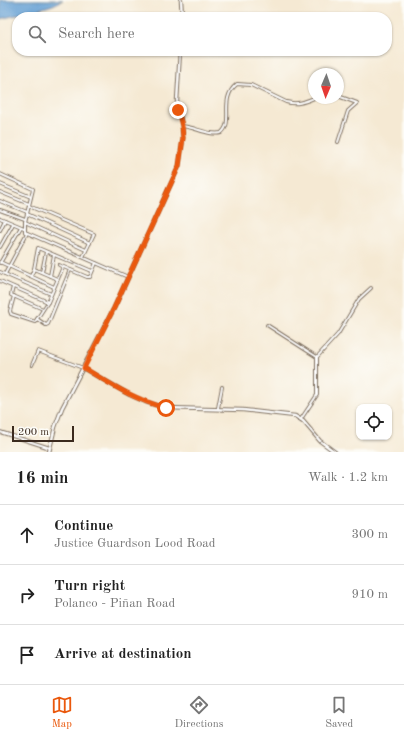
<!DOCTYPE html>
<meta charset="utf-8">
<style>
body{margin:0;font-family:"Old Standard TT",serif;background:#f2f2f2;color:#222}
.controls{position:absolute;right:12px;bottom:12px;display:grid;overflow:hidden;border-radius:8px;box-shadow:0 1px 3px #0004}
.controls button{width:36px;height:36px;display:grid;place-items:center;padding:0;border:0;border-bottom:1px solid #e0e0e0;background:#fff;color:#222;font:20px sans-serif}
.compass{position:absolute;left:308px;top:68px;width:36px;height:36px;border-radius:50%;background:#fff;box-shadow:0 1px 3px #0004;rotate:182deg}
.scale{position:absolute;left:12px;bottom:10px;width:62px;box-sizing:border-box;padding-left:4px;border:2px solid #3b2a1e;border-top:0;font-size:11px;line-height:14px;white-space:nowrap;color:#3b2a1e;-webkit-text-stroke:3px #fdfcf7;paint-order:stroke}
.stop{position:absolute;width:12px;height:12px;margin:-9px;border:3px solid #ea580c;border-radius:50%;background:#fff}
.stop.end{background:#ea580c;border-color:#fff;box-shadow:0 1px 4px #0008}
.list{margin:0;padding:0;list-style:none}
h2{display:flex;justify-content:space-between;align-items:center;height:52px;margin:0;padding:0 16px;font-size:17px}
h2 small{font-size:13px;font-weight:400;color:#767676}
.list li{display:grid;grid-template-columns:26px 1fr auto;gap:12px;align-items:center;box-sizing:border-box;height:60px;padding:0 16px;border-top:1px solid #e0e0e0}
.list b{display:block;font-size:15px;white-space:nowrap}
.list p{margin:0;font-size:13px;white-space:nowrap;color:#767676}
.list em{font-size:13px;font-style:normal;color:#767676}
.icon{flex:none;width:22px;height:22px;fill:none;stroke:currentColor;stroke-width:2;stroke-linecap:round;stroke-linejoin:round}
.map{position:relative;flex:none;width:404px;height:452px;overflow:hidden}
.search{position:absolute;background:#fff;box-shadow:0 1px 3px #0004;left:12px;right:12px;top:12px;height:44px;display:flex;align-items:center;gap:10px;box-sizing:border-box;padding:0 14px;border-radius:16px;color:#767676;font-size:15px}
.sheet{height:232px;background:#fff}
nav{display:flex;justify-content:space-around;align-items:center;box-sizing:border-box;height:56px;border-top:1px solid #e0e0e0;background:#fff;font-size:11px;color:#767676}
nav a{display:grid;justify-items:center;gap:2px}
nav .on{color:#ea580c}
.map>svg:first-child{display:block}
.water{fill:#639fd3;stroke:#4f6478}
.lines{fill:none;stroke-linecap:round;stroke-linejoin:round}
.minor-casing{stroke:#7c6d5d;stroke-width:4}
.tertiary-casing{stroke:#7c6d5d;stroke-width:4.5}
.secondary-casing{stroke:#7c6d5d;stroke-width:4.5}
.minor{stroke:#fff;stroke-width:2}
.tertiary{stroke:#fff;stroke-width:2.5}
.secondary{stroke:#fff;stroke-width:2.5}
.route{stroke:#ea580c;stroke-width:5}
</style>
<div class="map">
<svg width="404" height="452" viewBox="0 0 404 452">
<rect width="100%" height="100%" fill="#fdfcf7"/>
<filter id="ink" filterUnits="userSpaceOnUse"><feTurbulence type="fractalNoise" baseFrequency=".025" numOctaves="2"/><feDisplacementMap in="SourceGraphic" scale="8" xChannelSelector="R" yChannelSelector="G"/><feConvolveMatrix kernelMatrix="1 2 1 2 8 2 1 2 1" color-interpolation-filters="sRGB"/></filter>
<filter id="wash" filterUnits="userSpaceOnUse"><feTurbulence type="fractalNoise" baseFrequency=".012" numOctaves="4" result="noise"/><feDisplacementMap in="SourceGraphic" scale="16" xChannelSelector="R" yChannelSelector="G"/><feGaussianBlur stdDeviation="0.9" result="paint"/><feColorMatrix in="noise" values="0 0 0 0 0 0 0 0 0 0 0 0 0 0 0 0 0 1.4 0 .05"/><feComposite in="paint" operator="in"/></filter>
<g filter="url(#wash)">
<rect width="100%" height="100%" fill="#f5e9d3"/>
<path class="water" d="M 0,0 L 63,0 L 53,5 L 30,12 L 0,19 Z"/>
</g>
<g filter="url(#ink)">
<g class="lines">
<g class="minor-casing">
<g id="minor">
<path d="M 182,126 C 195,127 209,136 221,133 C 235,122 218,99 237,84 L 251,85 L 286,102 C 297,105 304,102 314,98"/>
<path d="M 338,142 L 348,111 L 357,103 L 338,96"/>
<path d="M 0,174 L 33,189 L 25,222 L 25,232 L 128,277"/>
<path d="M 0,184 L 31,197"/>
<path d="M 0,192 L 29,204"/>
<path d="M 0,201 L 27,212"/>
<path d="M 29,206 L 94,234 L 83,257"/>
<path d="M 0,210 L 25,219"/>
<path d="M 27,214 L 90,243"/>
<path d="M 0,218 L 24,228"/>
<path d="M 25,222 L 86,250"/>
<path d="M 0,230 L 5,220"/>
<path d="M 0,247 L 13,224"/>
<path d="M 0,262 L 54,287"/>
<path d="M 0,263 L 21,227"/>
<path d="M 59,265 L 87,277 L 90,277 L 96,263"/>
<path d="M 34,269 L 57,279"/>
<path d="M 0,272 L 51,294"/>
<path d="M 42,272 L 46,252"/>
<path d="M 5,274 L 27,233"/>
<path d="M 31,276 L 34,269 L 38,248 L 92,271"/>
<path d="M 50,276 L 54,255"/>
<path d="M 0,281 L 48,302"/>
<path d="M 13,287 L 11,295 L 43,309"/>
<path d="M 14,296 L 10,311 L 11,314 L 35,322 L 48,302 L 63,267"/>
<path d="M 37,319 L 46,325 L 48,324 L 70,270"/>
<path d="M 267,325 L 317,357"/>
<path d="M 32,365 L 38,351 L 83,368"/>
<path d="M 218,408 L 222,387"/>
<path d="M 301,419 L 317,395 L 317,357 L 338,334 L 359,299 L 371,288"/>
<path d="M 0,432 L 50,448"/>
</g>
</g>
<g class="tertiary-casing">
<path id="tertiary" d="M 83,368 L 130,395 L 146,402 L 166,408 L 243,410 L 295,416 L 303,421 L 320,441 L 335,452"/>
</g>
<g class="secondary-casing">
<g id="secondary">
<path d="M 181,0 L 182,17"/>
<path d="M 49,452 L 55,427 L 62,408 L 114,308 L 179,166 L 183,138 L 182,126 L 177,101 L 180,51"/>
</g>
</g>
<use href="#minor" class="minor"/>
<use href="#tertiary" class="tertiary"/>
<use href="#secondary" class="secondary"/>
</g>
</g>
<g class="lines" filter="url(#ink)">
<path class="route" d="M 166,408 C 135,400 110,384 84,368 L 114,308 L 179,166 L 183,138 L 182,126 L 178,110"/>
</g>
</svg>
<div class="controls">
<button><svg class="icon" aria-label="locate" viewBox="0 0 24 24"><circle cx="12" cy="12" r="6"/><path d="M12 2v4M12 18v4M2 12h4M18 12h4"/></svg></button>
</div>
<svg class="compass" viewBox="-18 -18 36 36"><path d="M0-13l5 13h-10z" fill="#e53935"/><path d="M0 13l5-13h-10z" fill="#767676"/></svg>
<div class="scale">200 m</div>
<div class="stop" style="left:166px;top:408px"></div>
<div class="stop end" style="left:178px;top:110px"></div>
<div class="search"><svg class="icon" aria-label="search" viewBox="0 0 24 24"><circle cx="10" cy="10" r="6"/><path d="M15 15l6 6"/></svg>Search here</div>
</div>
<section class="sheet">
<h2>16 min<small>Walk · 1.2 km</small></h2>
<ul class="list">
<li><svg class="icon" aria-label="ahead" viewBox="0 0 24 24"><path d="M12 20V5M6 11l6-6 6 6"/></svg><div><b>Continue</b><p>Justice Guardson Lood Road</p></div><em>300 m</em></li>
<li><svg class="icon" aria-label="right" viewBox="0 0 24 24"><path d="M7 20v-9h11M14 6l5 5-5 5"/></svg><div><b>Turn right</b><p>Polanco - Piñan Road</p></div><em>910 m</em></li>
<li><svg class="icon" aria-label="arrive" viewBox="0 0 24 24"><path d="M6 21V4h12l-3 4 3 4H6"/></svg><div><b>Arrive at destination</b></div></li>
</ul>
</section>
<nav>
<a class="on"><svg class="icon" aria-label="map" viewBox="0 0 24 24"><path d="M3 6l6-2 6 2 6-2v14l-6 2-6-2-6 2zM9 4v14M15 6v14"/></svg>Map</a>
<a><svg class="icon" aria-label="directions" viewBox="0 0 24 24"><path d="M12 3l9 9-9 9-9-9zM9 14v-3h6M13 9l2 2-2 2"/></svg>Directions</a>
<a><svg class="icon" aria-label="saved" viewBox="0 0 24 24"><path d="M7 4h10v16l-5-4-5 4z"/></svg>Saved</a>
</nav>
